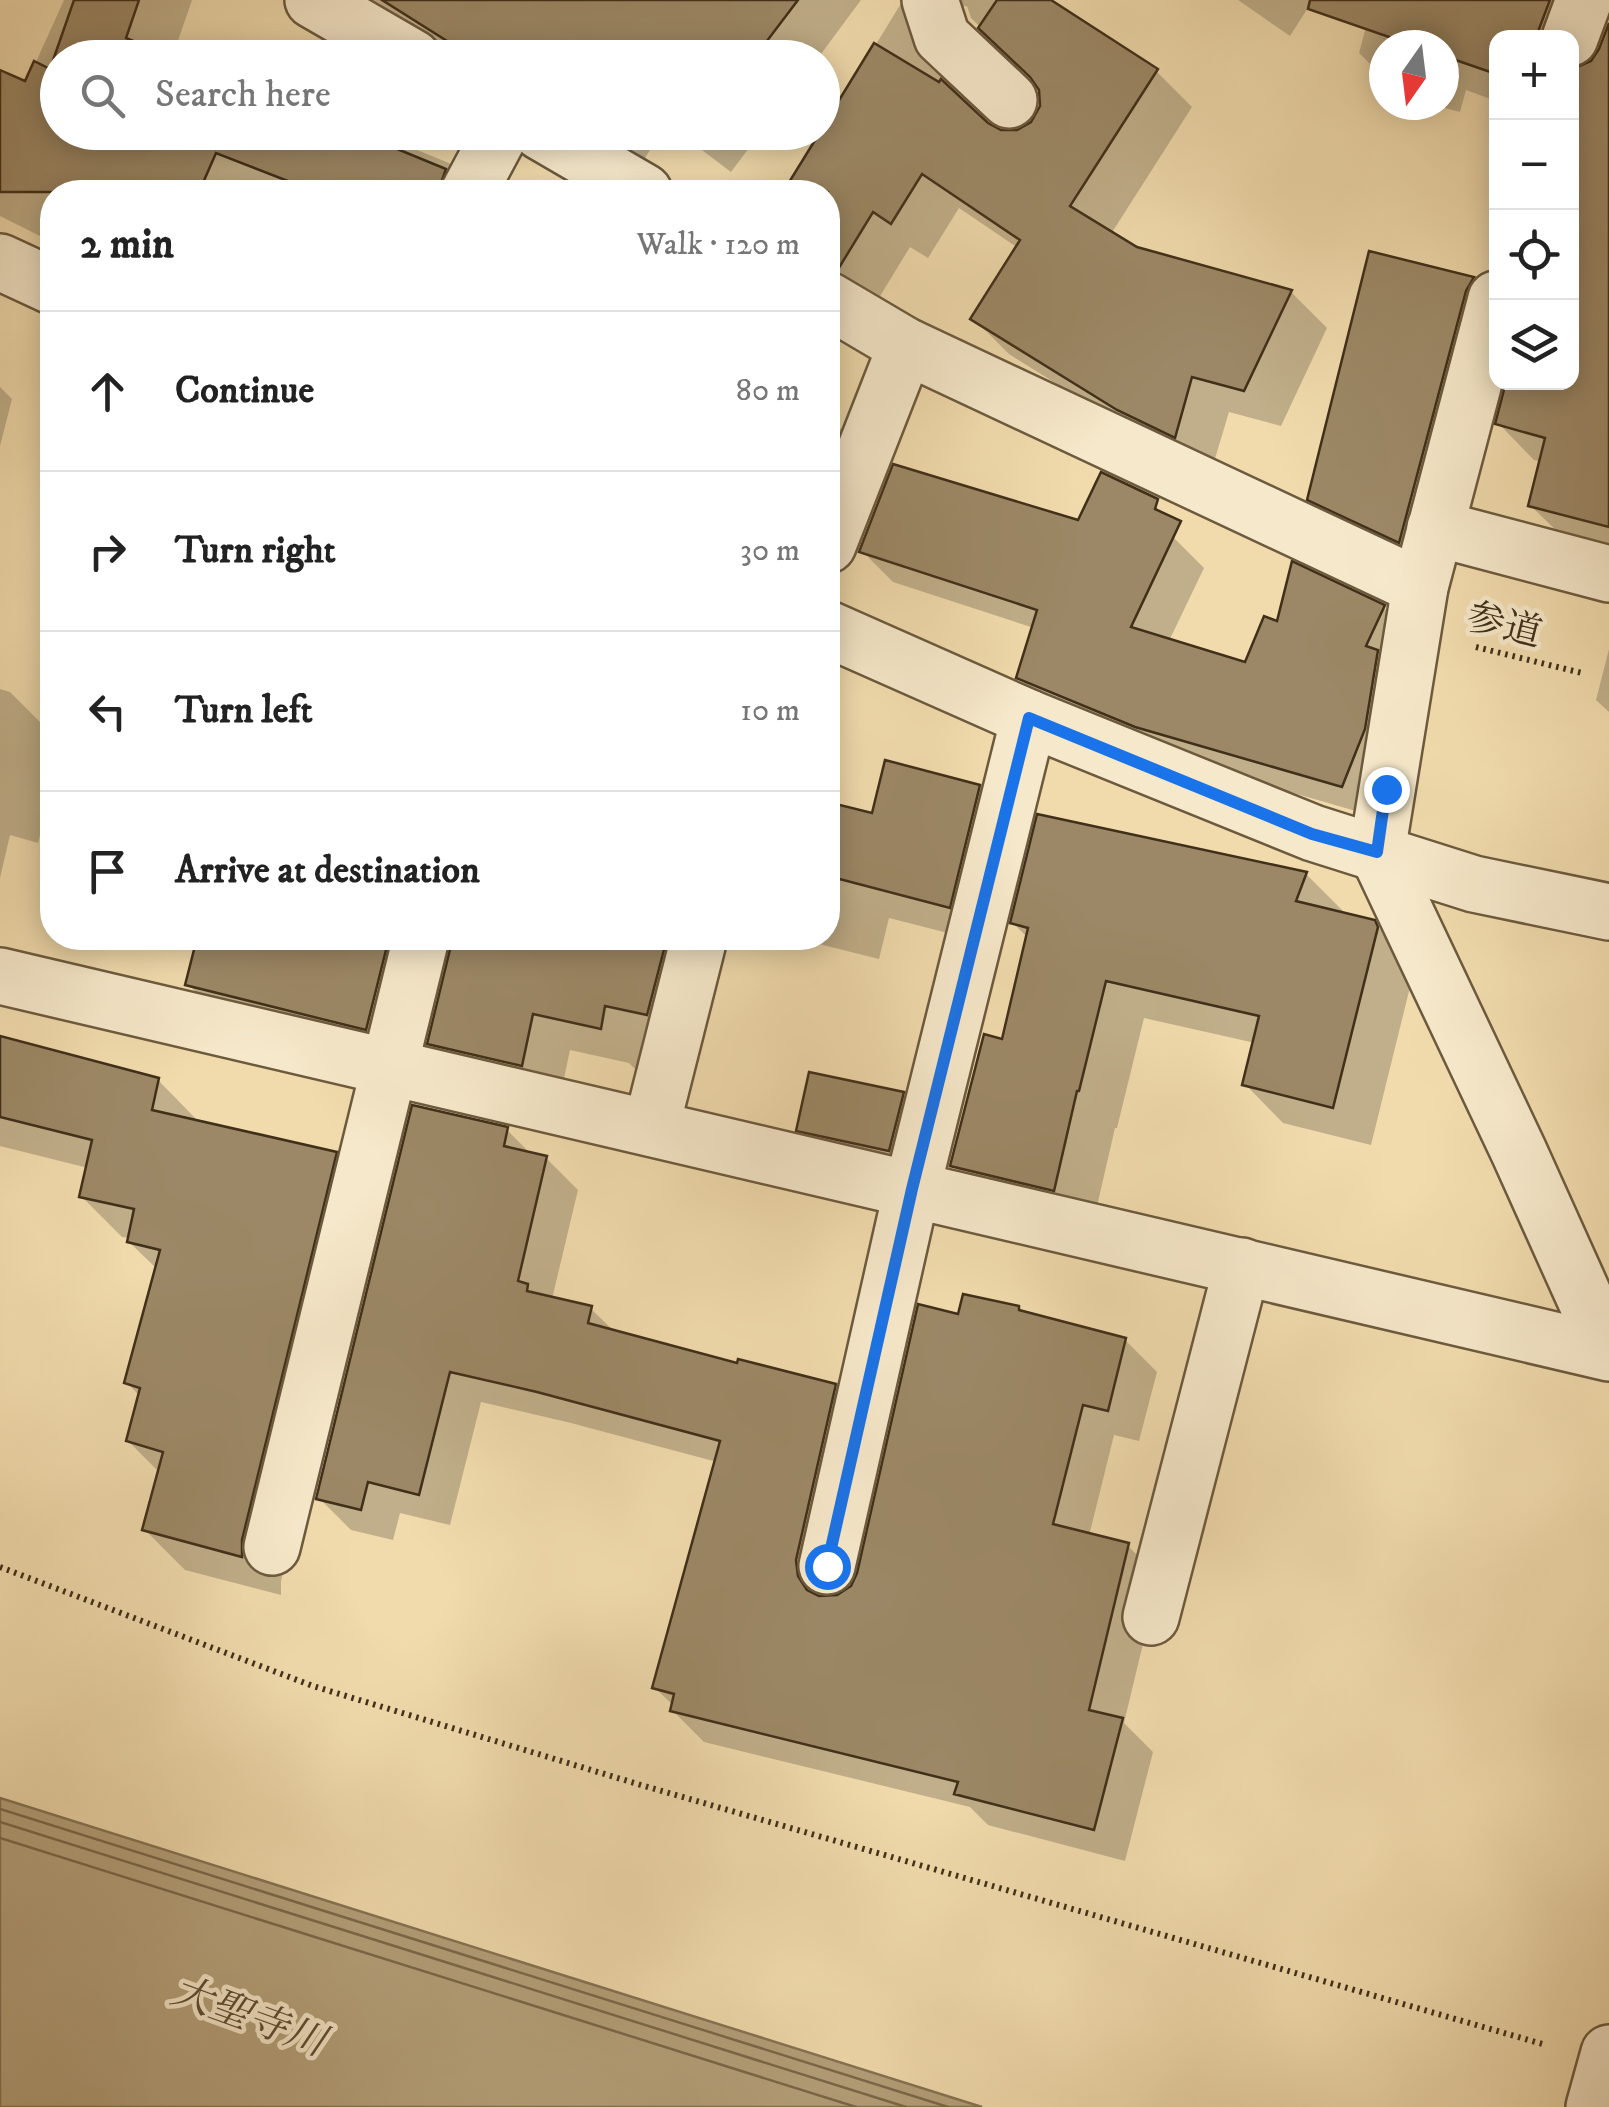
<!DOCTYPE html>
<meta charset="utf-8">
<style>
body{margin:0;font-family:"IM FELL DW Pica","Noto Serif JP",serif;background:#f6f6f6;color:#222}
.controls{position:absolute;right:30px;top:30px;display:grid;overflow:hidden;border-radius:20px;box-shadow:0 5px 25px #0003}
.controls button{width:90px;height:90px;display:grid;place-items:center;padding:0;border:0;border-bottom:2px solid #e0e0e0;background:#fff;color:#222;font:50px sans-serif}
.compass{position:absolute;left:1369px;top:30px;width:90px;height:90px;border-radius:50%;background:#fff;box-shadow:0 5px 25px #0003;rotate:194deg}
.stop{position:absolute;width:30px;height:30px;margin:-22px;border:8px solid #1a73e8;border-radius:50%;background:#fff}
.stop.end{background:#1a73e8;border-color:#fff;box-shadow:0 2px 10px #0008}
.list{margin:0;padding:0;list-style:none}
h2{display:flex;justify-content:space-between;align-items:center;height:130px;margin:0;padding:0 40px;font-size:42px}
h2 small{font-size:32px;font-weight:400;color:#767676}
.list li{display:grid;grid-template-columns:65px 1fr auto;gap:30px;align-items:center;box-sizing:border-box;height:160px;padding:0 40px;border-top:2px solid #e0e0e0}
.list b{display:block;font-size:38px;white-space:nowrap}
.list em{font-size:32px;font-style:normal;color:#767676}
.icon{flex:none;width:55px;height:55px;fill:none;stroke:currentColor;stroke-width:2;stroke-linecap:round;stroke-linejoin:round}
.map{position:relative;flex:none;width:1609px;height:2107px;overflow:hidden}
.search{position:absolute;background:#fff;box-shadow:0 5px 25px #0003;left:40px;top:40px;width:800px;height:110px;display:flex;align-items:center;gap:25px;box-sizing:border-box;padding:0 35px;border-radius:55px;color:#767676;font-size:38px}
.panel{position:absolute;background:#fff;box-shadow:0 5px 25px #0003;left:40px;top:180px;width:800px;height:770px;border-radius:40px}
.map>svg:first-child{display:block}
.water{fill:#b5a17b;stroke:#867354;stroke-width:2.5}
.shadow{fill:#0003}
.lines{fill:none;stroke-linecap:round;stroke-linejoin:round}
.shore{stroke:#7a684a;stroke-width:2.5}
.building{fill:#9c8866;stroke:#402f19;stroke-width:2.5}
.minor-casing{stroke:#6c5a3e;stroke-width:60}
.path{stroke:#402f19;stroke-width:6;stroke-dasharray:2.5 5;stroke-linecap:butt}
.minor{stroke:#f6e8ca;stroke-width:55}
.route{stroke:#1a73e8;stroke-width:12}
.labels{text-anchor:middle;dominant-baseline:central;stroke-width:9;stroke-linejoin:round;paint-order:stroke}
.street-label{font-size:38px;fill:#402f19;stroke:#f6e8ca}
.water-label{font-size:40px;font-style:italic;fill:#5d4c32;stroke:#f6e8ca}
</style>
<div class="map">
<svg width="1609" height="2107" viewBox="0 0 1609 2107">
<rect width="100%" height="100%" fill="#f1dbad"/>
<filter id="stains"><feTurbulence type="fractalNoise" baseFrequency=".002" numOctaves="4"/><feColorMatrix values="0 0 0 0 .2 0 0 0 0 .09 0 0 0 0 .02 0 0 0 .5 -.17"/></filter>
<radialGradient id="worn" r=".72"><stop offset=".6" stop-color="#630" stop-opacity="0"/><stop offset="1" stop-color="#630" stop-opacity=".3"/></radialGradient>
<path class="water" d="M 0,1798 L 982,2107 L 0,2107 Z"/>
<g class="shadow">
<path d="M 64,0 L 192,0 L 172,58 L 58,58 L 58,132 L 146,132 L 125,192 L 52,192 L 52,242 L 0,216 L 0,89 L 26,84 Z"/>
<path d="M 323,0 L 861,0 L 818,58 L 447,58 L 446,54 L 367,8 Z"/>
<path d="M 950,0 L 1047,0 L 1156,71 L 1192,107 L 1111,234 L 1136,250 L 1291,292 L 1327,328 L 1281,426 L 1229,412 L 1211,472 L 1156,446 L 1009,354 L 973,318 L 1018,248 L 959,208 L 928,258 L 910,247 L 874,306 L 828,287 L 828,192 L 786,192 L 900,5 L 935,41 L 948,86 L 986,125 L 1000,133 L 1018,133 L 1034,122 L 1042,107 L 1041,89 L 1036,82 L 971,18 L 967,6 L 957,7 Z"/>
<path d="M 1238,0 L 1313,0 L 1290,36 Z"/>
<path d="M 1373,0 L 1609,0 L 1609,17 L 1597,32 L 1584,68 L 1591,65 L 1601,51 L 1609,30 L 1609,139 L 1572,126 L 1572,38 L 1496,38 L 1496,101 L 1466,90 L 1460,112 L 1434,105 L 1444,105 L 1444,45 L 1384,45 L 1384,78 L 1359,53 Z"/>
<path d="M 169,132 L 373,132 L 449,163 L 479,192 L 128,192 Z"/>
<path d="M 523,132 L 661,132 L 640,166 Z"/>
<path d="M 678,132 L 761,132 L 731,172 Z"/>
<path d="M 1473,279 L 1496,303 L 1443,585 L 1354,543 L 1310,499 Z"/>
<path d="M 1572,304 L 1594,310 L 1609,325 L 1609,552 L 1567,541 L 1530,505 L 1542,462 L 1534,460 L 1498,423 L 1572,382 Z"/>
<path d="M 0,387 L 12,399 L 0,446 Z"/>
<path d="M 828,420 L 835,423 L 866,454 L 830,566 L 828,582 L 830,589 L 828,597 Z"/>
<path d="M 1088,504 L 1173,537 L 1204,568 L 1169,641 L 1247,665 L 1279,625 L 1383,607 L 1414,638 L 1373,816 L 1169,757 L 1050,709 L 1019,678 L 1034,628 L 893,582 L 862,551 L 1079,523 Z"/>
<path d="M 1609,649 L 1609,712 L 1596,700 Z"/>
<path d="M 0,689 L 10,692 L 50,732 L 48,738 L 52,743 L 52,788 L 38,843 L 10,835 L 0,878 Z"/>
<path d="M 979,787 L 1016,824 L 987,943 L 889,918 L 879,959 L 795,938 L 828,938 L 828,805 L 873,816 Z"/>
<path d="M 1306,874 L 1344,912 L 1343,915 L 1373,922 L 1413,962 L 1415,967 L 1371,1145 L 1283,1123 L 1245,1084 L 1255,1043 L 1144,1018 L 1117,1128 L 1115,1128 L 1092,1228 L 991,1203 L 953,1165 L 1003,1042 L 1028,938 L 1013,923 Z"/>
<path d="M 199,938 L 717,938 L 639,1073 L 629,1063 L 570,1050 L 559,1102 L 467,1081 L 430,1043 L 454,945 L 449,945 L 435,954 L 403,1066 L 225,1022 L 188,984 Z"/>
<path d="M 0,1039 L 158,1080 L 198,1121 L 335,1154 L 375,1194 L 281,1581 L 281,1595 L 185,1570 L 145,1530 L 160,1473 L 128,1441 L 140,1396 L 127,1383 L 157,1269 L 129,1242 L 130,1238 L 122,1237 L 82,1197 L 88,1168 L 0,1146 Z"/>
<path d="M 903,1094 L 919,1111 L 906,1166 L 816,1146 L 799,1130 Z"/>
<path d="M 507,1130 L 532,1155 L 546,1158 L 578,1190 L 552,1299 L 590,1308 L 616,1333 L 738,1366 L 835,1386 L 867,1418 L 828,1598 L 838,1598 L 852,1588 L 960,1317 L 1018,1309 L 1023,1313 L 1125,1340 L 1157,1372 L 1139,1441 L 1114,1435 L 1089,1536 L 1127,1545 L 1159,1577 L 1124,1723 L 1153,1752 L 1125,1861 L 988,1825 L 970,1807 L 704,1742 L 672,1710 L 674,1706 L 655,1688 L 717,1462 L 571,1423 L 481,1402 L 450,1525 L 400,1513 L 393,1540 L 351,1530 L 319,1498 Z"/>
</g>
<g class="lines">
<g class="shore">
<path d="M 0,1809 L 948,2107"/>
<path d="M 0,1822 L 906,2107"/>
<path d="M 0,1838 L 856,2107"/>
</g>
</g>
<g class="building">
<path d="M 74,0 L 139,0 L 126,38 L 174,58 L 58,58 L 58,132 L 356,132 L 446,169 L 438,192 L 316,192 L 216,153 L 199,192 L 0,192 L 0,70 L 25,81 L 34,61 L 50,69 Z"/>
<path d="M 382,0 L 798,0 L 754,58 L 474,58 Z"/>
<path d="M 997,0 L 1051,0 L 1158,69 L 1070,206 L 1137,247 L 1292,290 L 1244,391 L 1192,377 L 1175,438 L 1117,410 L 970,319 L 1020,240 L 922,174 L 891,224 L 873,212 L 837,271 L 828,269 L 828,192 L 783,192 L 820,132 L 822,132 L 822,128 L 874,43 L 939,82 L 941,79 L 988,123 L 1001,130 L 1017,130 L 1031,122 L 1040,106 L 1039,90 L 1030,77 L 978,28 Z"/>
<path d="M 1310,0 L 1550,0 L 1539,29 L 1540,38 L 1496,38 L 1496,74 L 1444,56 L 1444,45 L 1412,45 L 1308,9 Z"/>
<path d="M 1609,23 L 1609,527 L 1528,506 L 1545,438 L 1495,424 L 1506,382 L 1572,382 L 1572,69 L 1591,61 L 1599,49 Z"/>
<path d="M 1369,251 L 1474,277 L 1466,291 L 1399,543 L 1307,500 Z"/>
<path d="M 893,464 L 1078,520 L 1101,472 L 1158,499 L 1155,509 L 1181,521 L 1131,627 L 1245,662 L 1264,616 L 1277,621 L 1292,561 L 1385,605 L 1366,646 L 1378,650 L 1365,729 L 1342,787 L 1135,727 L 1016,678 L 1037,610 L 859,552 Z"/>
<path d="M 885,760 L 980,785 L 950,908 L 828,876 L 828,802 L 872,813 Z"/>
<path d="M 1037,814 L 1307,872 L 1296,901 L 1375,920 L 1378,927 L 1333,1108 L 1242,1085 L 1259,1016 L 1106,981 L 1079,1091 L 1077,1091 L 1054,1191 L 950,1166 L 984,1034 L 1002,1039 L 1028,928 L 1010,923 Z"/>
<path d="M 197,938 L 389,938 L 366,1030 L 185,985 Z"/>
<path d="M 451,938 L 667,938 L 647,1015 L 605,1006 L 601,1029 L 533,1014 L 522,1066 L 427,1044 L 451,945 Z"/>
<path d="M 0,1036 L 159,1078 L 152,1110 L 337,1152 L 242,1540 L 242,1557 L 142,1530 L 163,1452 L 126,1441 L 140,1388 L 124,1383 L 160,1250 L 127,1242 L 134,1209 L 79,1197 L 92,1140 L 0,1117 Z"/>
<path d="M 809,1072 L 904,1092 L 889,1151 L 796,1131 Z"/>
<path d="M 412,1105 L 508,1127 L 504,1146 L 547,1156 L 518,1281 L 528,1284 L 527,1291 L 592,1306 L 588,1323 L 737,1363 L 738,1359 L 836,1384 L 796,1560 L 798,1576 L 807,1590 L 819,1596 L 837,1595 L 851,1586 L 857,1573 L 918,1304 L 958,1314 L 963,1294 L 1019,1306 L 1019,1310 L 1126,1338 L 1108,1411 L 1083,1405 L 1053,1524 L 1129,1543 L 1089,1710 L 1123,1718 L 1094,1830 L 954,1794 L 958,1782 L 670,1711 L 674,1694 L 652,1688 L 720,1441 L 537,1392 L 450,1372 L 419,1495 L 368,1482 L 361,1510 L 316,1499 Z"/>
</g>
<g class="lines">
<g class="minor-casing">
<g id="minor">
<path d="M 313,0 L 413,58"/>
<path d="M 930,0 L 942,37 L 1009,100"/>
<path d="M 1570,38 L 1584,0"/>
<path d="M 541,132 L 644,192"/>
<path d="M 469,192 L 501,132"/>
<path d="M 0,262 L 52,286"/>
<path d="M 1496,299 L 1420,587 L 1377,852 L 1519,1152 L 1609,1352"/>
<path d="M 828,300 L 906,346 L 1420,587"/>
<path d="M 1435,528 L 1609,574"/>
<path d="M 828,545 L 906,346"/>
<path d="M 828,629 L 1029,718 L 1313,833 L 1474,884 L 1609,912"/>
<path d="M 0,976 L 1609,1353"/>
<path d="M 651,1128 L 699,938"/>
<path d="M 272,1547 L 421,938"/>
<path d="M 827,1566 L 912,1189 L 1029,718"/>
<path d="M 1151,1617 L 1242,1266"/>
<path d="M 1594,2107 L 1609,2053"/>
</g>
</g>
<g class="path">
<path d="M 1476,647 L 1582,673"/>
<path d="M 0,1567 L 313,1686 L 641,1785 L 1546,2045"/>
</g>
<use href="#minor" class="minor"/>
</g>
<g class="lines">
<path class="route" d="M 827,1566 L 912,1189 L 1029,718 L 1312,834 L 1377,852 L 1386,789"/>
</g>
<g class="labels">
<g class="street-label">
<text transform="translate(1504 626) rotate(14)">参道</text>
</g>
<g class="water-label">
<text transform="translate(248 2018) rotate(20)">大聖寺川</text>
</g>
</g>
<rect width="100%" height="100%" filter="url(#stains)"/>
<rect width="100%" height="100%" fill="url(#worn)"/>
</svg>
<div class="controls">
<button>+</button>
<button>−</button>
<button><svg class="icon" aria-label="locate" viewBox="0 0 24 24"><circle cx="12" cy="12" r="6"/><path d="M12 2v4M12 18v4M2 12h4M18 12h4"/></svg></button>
<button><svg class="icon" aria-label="layers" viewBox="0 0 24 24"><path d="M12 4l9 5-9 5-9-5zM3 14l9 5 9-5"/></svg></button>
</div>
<svg class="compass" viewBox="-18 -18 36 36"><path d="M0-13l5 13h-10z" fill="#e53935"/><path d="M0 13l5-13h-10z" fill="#767676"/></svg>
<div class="stop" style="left:827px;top:1566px"></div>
<div class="stop end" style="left:1386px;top:789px"></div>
<div class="search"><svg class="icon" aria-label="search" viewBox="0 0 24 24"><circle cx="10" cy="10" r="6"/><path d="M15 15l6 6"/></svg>Search here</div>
<section class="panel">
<h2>2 min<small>Walk · 120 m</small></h2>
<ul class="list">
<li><svg class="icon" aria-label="ahead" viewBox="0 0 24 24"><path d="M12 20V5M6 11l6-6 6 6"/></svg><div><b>Continue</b></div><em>80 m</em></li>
<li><svg class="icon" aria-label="right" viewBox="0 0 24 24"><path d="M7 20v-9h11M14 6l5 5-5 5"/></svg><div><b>Turn right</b></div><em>30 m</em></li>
<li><svg class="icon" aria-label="left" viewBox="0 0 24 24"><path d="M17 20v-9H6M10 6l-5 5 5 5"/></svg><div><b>Turn left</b></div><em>10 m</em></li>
<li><svg class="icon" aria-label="arrive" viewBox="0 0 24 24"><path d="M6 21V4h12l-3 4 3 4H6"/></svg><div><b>Arrive at destination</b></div></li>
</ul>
</section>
</div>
